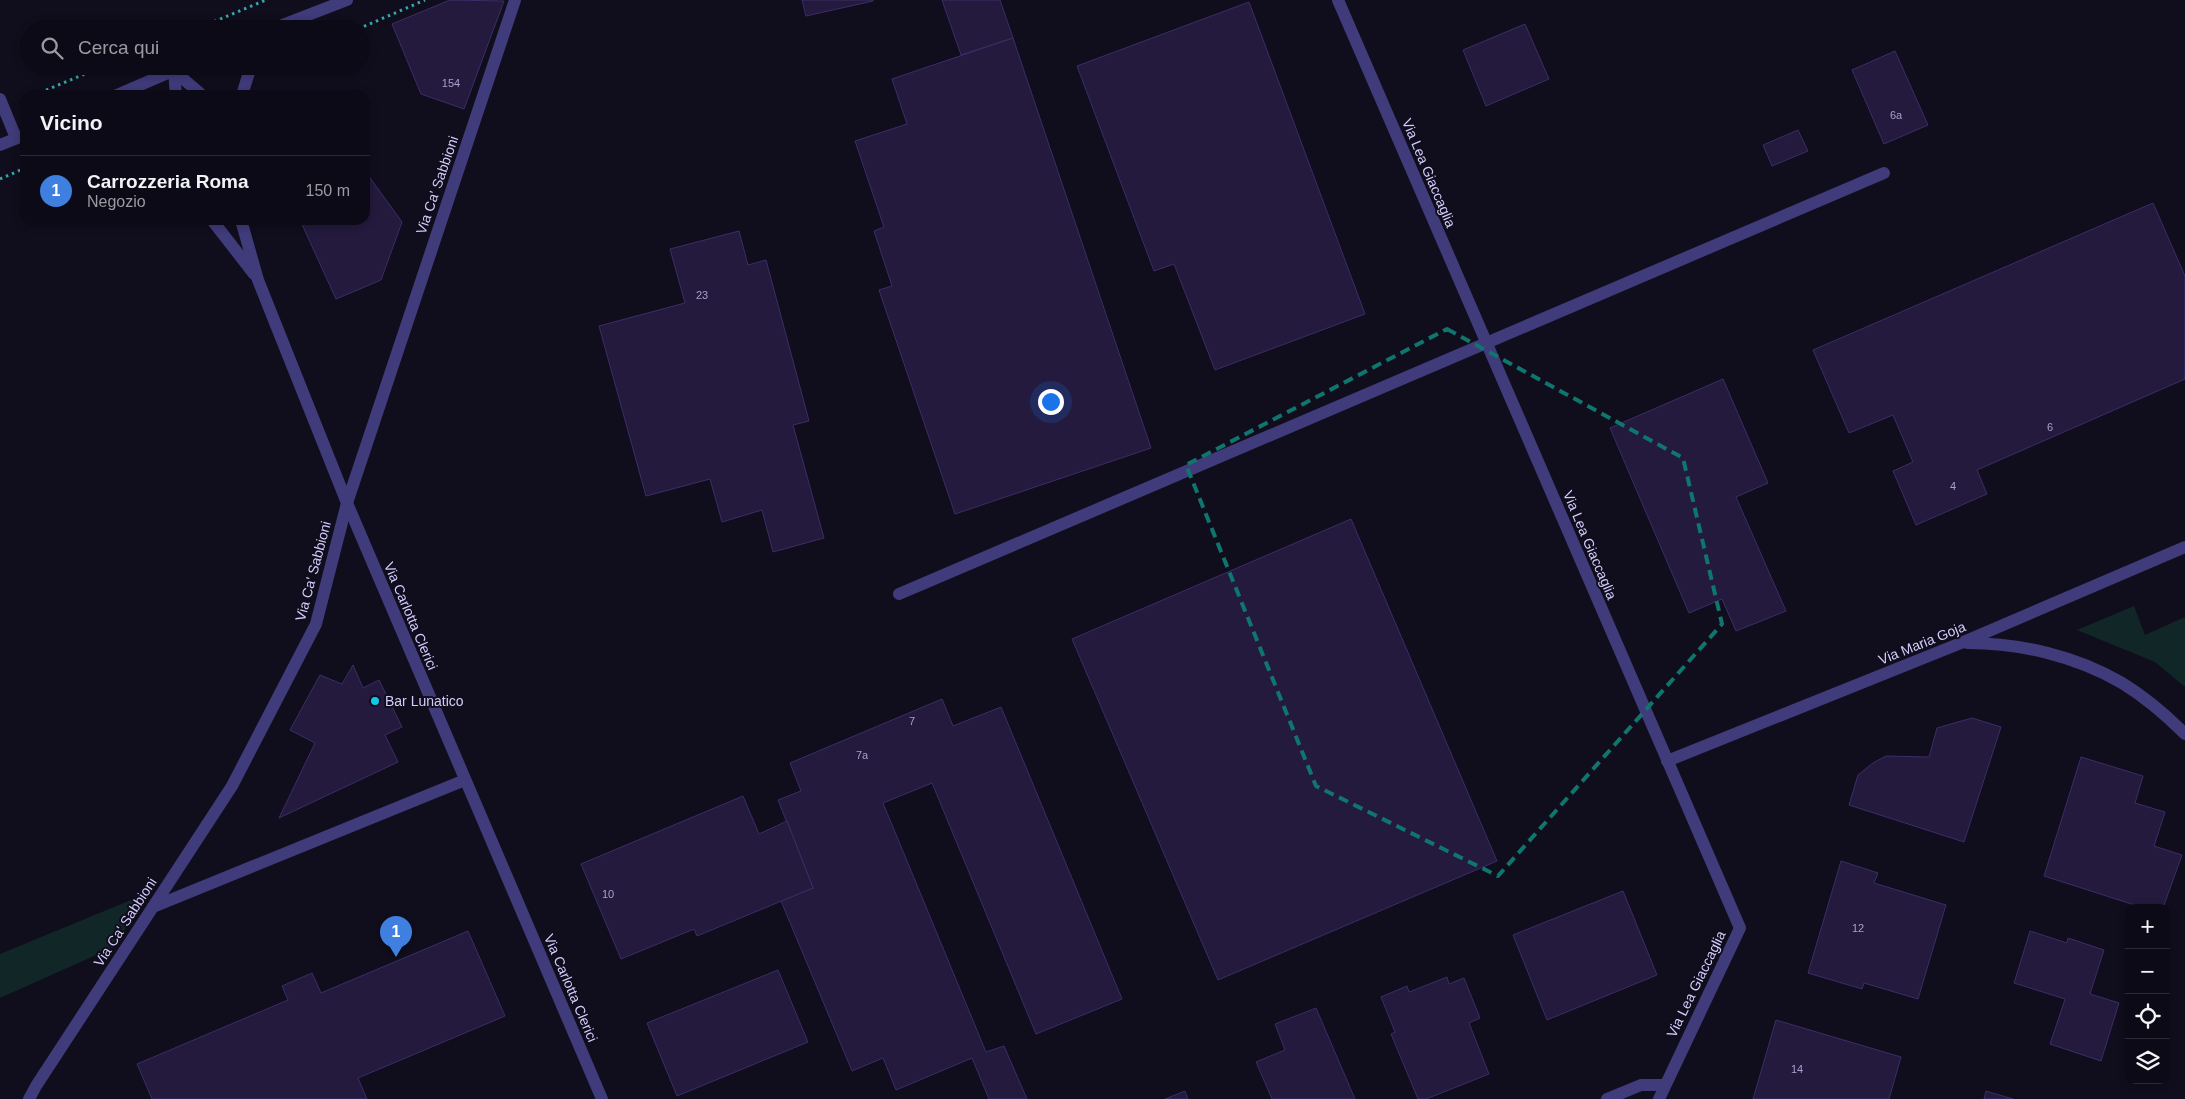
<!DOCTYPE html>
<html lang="it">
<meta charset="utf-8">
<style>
body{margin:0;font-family:Helvetica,sans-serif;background:#1a1823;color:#f1f3f6}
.controls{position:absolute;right:15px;bottom:15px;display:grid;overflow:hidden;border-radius:10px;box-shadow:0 2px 8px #0003}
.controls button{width:45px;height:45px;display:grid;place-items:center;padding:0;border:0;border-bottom:1px solid #2c2b35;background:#0c0a16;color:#f1f3f6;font:25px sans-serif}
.you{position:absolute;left:1050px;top:401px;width:18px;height:18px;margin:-12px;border:4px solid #fff;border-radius:50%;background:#1a73e8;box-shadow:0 0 0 8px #1a73e833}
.badge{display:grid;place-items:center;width:32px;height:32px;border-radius:50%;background:#db2777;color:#fff;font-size:16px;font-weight:700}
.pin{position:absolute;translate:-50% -41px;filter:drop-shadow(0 1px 2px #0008)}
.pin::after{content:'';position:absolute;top:26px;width:18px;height:15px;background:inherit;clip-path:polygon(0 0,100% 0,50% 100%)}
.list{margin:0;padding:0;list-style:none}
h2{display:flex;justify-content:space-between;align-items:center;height:65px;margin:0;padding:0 20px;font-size:21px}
h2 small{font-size:16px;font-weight:400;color:#9a9aa1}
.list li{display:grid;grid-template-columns:32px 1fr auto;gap:15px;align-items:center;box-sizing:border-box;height:70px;padding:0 20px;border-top:1px solid #2c2b35}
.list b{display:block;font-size:19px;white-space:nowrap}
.list p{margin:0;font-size:16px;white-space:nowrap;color:#9a9aa1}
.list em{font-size:16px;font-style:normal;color:#9a9aa1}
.icon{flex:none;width:28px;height:28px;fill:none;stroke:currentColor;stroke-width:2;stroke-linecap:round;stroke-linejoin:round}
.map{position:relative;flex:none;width:2185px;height:1099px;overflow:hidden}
.search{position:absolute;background:#0c0a16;box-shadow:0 2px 8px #0003;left:20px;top:20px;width:350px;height:55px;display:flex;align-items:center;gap:12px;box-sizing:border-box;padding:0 18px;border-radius:28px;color:#9a9aa1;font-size:19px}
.panel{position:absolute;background:#0c0a16;box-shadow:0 2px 8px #0003;left:20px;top:90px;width:350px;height:135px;border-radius:15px}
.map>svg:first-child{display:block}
.green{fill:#112727}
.building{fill:#231a3d;stroke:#3b2e68}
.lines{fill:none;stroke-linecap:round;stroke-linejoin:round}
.path{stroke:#34a8a6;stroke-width:3;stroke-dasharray:2.5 4;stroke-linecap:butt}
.service{stroke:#403b7a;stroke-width:12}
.minor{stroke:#403b7a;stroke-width:12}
.tertiary{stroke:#403b7a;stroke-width:12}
.marked{fill:none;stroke:#0f766e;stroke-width:4;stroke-dasharray:10 6;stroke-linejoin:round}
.poi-dot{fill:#0ec9e7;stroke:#100d1d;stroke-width:2}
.labels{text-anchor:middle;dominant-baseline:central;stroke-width:4;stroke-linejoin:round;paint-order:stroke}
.number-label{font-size:11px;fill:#a8a0cc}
.street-label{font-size:14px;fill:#d4ccfc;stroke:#100d1d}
.poi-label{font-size:14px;fill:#d4ccfc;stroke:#100d1d;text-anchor:start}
</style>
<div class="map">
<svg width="2185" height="1099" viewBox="0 0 2185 1099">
<rect width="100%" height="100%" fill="#100d1d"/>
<g class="green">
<path d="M 2134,606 L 2145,635 L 2185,617 L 2185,687 L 2155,662 L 2077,630 Z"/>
<path d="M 148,893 L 114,947 L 0,998 L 0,954 Z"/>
</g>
<g class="building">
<path d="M 450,0 L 504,1 L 464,109 L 421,94 L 392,24 Z"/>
<path d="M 802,0 L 873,0 L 873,1 L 806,16 Z"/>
<path d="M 942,0 L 1000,0 L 1013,38 L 961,55 Z"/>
<path d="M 1249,2 L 1365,314 L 1215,370 L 1174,264 L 1154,271 L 1077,66 Z"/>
<path d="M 1525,24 L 1549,79 L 1486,106 L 1463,50 Z"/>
<path d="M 1013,38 L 1151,448 L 955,514 L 879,290 L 892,286 L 874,231 L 884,227 L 855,141 L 907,124 L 892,79 Z"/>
<path d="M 1895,51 L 1928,125 L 1884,144 L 1852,70 Z"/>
<path d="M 1798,130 L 1808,151 L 1772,166 L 1763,145 Z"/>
<path d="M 365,171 L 402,222 L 381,280 L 336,299 L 300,220 L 365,220 Z"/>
<path d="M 2153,203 L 2185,276 L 2185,379 L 1977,470 L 1987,494 L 1916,525 L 1893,471 L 1913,462 L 1893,415 L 1849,433 L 1813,350 Z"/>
<path d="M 739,231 L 748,265 L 766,260 L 809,421 L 793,425 L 824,538 L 773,552 L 762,510 L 722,522 L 710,479 L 646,496 L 599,326 L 685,303 L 670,249 Z"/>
<path d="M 1723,379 L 1768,483 L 1736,497 L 1786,611 L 1736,631 L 1722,599 L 1689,613 L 1610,428 Z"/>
<path d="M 1351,519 L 1497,861 L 1218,980 L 1072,639 Z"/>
<path d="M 353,665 L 363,688 L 379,680 L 402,727 L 385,735 L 398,762 L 279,818 L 315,743 L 290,730 L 320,675 L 342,684 Z"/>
<path d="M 942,699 L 953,726 L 1001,707 L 1122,999 L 1036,1034 L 932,783 L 883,803 L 986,1052 L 1004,1046 L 1027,1099 L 989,1099 L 972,1058 L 896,1090 L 883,1058 L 852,1071 L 781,901 L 813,888 L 778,800 L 801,791 L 790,763 Z"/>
<path d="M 1972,718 L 2001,727 L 1964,842 L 1849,805 L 1858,775 L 1873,763 L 1886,756 L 1929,757 L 1937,728 Z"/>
<path d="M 2081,757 L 2143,776 L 2135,803 L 2165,812 L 2154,846 L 2182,855 L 2163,908 L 2144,908 L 2044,876 Z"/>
<path d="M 743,796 L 759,834 L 787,821 L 813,888 L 697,936 L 694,929 L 621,959 L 581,864 Z"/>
<path d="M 1841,861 L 1878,873 L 1874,883 L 1946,905 L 1918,999 L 1864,983 L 1862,989 L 1808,973 Z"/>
<path d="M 1623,891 L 1657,975 L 1547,1020 L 1513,935 Z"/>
<path d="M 468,931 L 505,1016 L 358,1078 L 367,1099 L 152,1099 L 137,1064 L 288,1000 L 282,986 L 312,973 L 321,993 Z"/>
<path d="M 2030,931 L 2067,943 L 2068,938 L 2104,950 L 2090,994 L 2119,1003 L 2101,1061 L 2050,1044 L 2065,999 L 2014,983 Z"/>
<path d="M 778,970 L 808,1042 L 677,1096 L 647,1023 Z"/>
<path d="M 1447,977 L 1449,984 L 1464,978 L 1480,1018 L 1469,1023 L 1489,1074 L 1426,1099 L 1418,1099 L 1391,1034 L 1395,1032 L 1381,997 L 1407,986 L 1409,992 Z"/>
<path d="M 1316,1008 L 1355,1099 L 1272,1099 L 1256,1062 L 1285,1050 L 1275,1024 Z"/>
<path d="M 1776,1020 L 1901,1057 L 1889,1099 L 1753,1099 Z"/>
<path d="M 1185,1091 L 1188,1099 L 1165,1099 Z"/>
<path d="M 1986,1091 L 2013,1099 L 1984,1099 Z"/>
</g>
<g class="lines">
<g class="path">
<path d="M 196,29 L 266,0"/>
<path d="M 358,29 L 425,0"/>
<path d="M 277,73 L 283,66"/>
<path d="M 34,95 L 104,66"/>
<path d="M 0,179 L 25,168"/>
</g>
<g class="service">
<path d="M 899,594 L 1884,173"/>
<path d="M 153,907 L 465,780"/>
</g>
<g class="minor">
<path d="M 1338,0 L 1740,928 L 1659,1099"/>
<path d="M 174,71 L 202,95"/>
<path d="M 174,71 L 176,95"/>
<path d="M 242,95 L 251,66"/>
<path d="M 0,99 L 16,138"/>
<path d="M 212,220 L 254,274"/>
<path d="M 241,220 L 258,280 L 347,503 L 602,1099"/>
<path d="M 1967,643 C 2020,643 2076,656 2122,683 C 2145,697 2166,715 2185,734"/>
<path d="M 1667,761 L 1961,643 L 2185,547"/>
<path d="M 29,1099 L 36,1086 L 232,786 L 316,624 L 347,503 L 515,0"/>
<path d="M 1607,1099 L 1641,1085 L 1664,1085"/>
</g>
<g class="tertiary">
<path d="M 272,29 L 347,0"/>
<path d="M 117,95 L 184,66"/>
<path d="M 0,145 L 25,135"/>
</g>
</g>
<path class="marked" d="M 1447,329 L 1683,458 L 1722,624 L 1498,876 L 1316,786 L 1186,465 Z"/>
<circle class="poi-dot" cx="375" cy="701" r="5"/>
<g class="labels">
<g class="number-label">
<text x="451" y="83">154</text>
<text x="1896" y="115">6a</text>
<text x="702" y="295">23</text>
<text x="2050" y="427">6</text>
<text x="1953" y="486">4</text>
<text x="912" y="721">7</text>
<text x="862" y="755">7a</text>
<text x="608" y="894">10</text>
<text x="1858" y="928">12</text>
<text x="1797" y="1069">14</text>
</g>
<g class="street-label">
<text transform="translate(1429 173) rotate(67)">Via Lea Giaccaglia</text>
<text transform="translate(437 185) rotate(-71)">Via Ca' Sabbioni</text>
<text transform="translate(1590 545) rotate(67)">Via Lea Giaccaglia</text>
<text transform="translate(313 571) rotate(-75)">Via Ca' Sabbioni</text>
<text transform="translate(411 616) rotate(67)">Via Carlotta Clerici</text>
<text transform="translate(1922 643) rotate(-22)">Via Maria Goja</text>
<text transform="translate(125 922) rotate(-57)">Via Ca' Sabbioni</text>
<text transform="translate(1696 984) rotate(-64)">Via Lea Giaccaglia</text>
<text transform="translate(571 988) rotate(67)">Via Carlotta Clerici</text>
</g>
<g class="poi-label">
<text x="385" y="701">Bar Lunatico</text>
</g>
</g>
</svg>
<div class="controls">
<button>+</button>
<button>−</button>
<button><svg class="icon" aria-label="locate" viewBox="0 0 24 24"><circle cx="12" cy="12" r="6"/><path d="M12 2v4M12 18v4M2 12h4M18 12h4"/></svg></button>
<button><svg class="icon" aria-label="layers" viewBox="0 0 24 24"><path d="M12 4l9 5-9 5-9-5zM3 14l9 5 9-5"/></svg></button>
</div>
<div class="you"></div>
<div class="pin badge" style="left:396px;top:957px;background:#3f7fe0">1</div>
<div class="search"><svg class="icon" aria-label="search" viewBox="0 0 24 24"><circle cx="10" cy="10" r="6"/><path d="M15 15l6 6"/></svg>Cerca qui</div>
<section class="panel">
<h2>Vicino<small></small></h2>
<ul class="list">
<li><span class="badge" style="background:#3f7fe0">1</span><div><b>Carrozzeria Roma</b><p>Negozio</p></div><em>150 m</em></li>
</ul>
</section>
</div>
